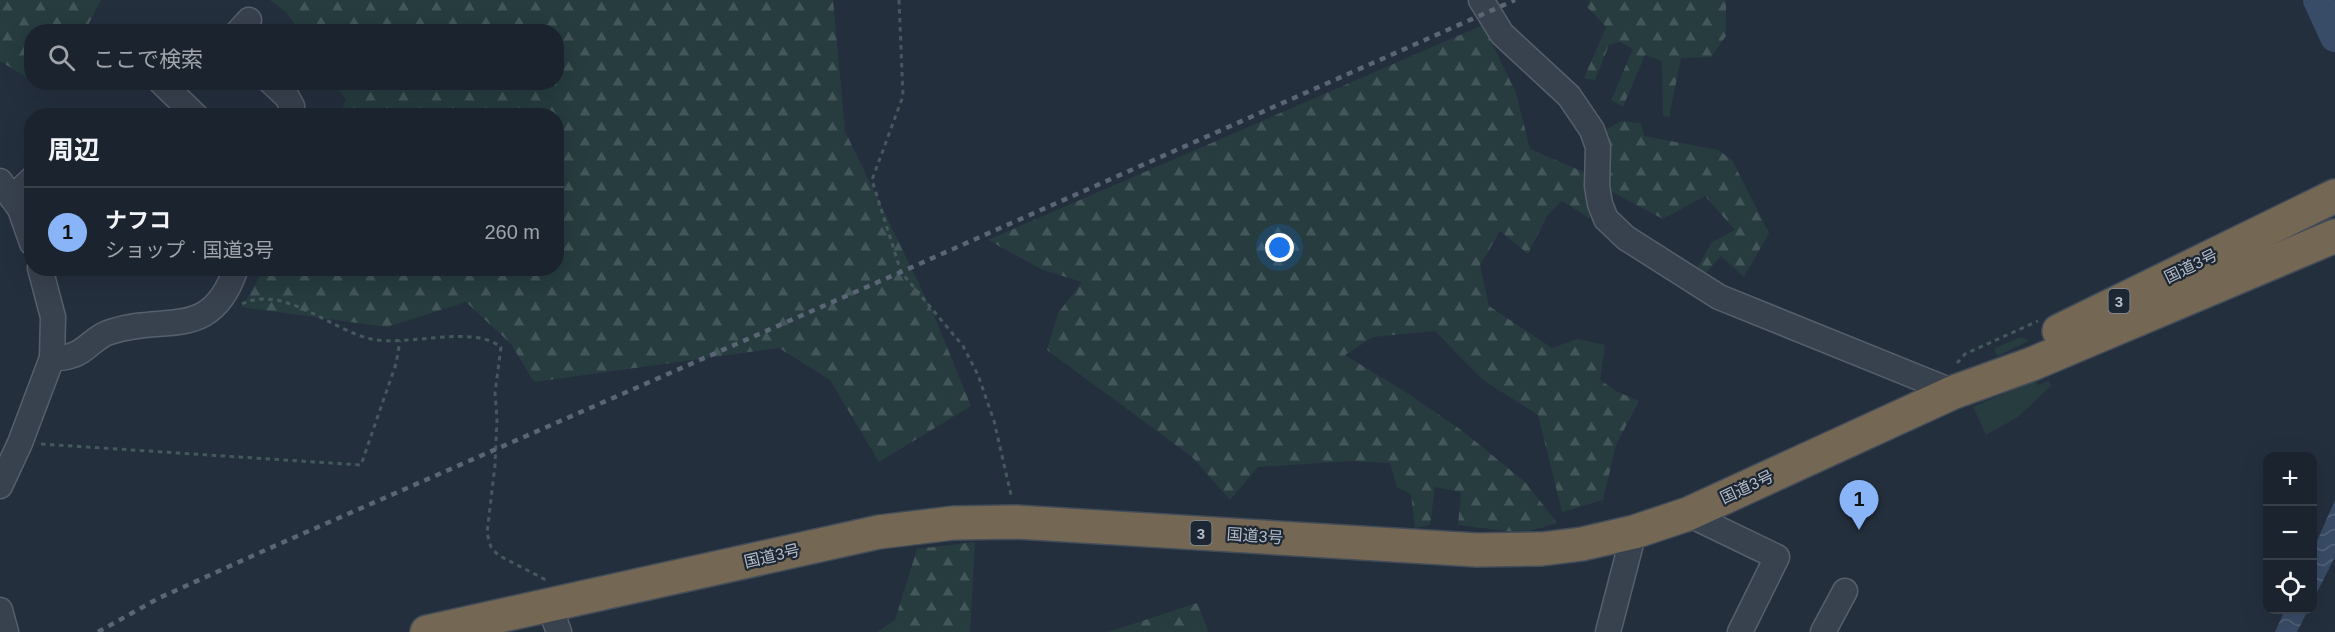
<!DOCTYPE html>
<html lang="ja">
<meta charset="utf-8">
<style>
body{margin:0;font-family:Arial,"Noto Sans JP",sans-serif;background:#242b36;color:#f1f3f6}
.controls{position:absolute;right:18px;bottom:18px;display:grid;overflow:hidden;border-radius:12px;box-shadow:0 6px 24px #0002}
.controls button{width:54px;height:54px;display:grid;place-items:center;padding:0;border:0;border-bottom:2px solid #39404a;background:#1b232e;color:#f1f3f6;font:30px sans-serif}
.you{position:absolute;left:1280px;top:248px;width:21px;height:21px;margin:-15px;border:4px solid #fff;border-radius:50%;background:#1a73e8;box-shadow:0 0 0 9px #1a73e833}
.badge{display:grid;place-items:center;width:39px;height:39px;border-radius:50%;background:#8ab4f8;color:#111;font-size:20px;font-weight:700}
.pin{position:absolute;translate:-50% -50px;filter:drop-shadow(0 2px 3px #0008)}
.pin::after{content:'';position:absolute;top:32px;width:21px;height:18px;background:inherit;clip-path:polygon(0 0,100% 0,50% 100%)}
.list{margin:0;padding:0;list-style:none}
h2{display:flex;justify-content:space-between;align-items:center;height:78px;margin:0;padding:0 24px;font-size:26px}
h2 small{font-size:20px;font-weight:400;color:#a0a4aa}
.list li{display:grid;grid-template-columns:39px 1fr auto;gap:18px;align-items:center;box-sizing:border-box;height:90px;padding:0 24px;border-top:2px solid #39404a}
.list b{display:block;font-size:22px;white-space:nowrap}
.list p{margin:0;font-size:20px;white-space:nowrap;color:#a0a4aa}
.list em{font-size:20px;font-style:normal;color:#a0a4aa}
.icon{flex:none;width:33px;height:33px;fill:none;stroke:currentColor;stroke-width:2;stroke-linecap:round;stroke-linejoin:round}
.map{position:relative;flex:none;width:2335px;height:632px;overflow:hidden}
.search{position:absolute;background:#1b232e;box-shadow:0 6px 24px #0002;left:24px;top:24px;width:540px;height:66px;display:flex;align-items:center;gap:15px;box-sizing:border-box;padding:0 21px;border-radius:24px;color:#a0a4aa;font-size:22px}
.panel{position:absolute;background:#1b232e;box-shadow:0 6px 24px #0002;left:24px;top:108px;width:540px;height:168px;border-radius:24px}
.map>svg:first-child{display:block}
.green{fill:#263c3f}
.forest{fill:url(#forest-firs)}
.water{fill:url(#water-waves)}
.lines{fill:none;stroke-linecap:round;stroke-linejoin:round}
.river{stroke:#394c67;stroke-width:30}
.minor-casing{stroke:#565f6c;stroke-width:27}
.highway-casing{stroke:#434c59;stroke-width:36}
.path{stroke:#44595c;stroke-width:3;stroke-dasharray:4.5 4.5;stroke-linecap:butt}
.minor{stroke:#38414e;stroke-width:24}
.highway{stroke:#746855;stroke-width:33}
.rail{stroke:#5a6575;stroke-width:4.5;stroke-dasharray:6 6;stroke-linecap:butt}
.labels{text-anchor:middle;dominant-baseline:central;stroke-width:4.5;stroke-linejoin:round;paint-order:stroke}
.shield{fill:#1d2633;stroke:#878f9c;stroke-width:1.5}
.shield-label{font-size:15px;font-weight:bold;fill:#b4bcc9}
.street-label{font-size:16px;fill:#b4bcc9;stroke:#1d2633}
</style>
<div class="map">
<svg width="2335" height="632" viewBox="0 0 2335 632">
<defs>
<pattern id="forest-firs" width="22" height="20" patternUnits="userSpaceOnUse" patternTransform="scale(1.5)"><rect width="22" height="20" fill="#263c3f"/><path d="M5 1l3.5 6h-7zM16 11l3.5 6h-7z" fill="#435659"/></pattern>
<pattern id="water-waves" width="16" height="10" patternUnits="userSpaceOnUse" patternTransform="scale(1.5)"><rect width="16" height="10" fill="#394c67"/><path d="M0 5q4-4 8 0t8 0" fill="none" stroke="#53647b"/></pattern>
</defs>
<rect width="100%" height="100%" fill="#242f3e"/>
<g class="green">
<path d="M 2021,337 L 2029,341 L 1998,356 L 1995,352 L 1995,348 Z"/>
<path d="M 2035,380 L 2038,385 L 2049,381 L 2051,386 L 2018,417 L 1986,435 L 1973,407 Z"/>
</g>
<g class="forest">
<path d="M 0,0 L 101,0 L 85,31 L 32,32 L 31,80 L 0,61 Z"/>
<path d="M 270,0 L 833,0 L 845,131 L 933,313 L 971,406 L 879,462 L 830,380 L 779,348 L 534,382 L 511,344 L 466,302 L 387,327 L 242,307 L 264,269 L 556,268 L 556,116 L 339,115 L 346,100 L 334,83 L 556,82 L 556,32 L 299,31 L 286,12 Z"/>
<path d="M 1590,0 L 1726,0 L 1726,36 L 1711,57 L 1681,58 L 1669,117 L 1663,116 L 1662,61 L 1645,55 L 1623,107 L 1611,100 L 1633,49 L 1620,42 L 1609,45 L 1595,80 L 1584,78 L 1606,27 L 1587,7 Z"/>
<path d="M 1483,25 L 1516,93 L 1530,149 L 1586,173 L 1589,218 L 1562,201 L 1547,216 L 1528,254 L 1500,231 L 1480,265 L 1489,306 L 1552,348 L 1577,339 L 1605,345 L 1600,380 L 1618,392 L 1639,401 L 1616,445 L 1603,500 L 1562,512 L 1538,415 L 1483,380 L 1435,331 L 1373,337 L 1345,355 L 1407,393 L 1464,432 L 1526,483 L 1557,523 L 1522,533 L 1458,525 L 1461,492 L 1435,487 L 1430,525 L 1415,528 L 1411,494 L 1397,487 L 1390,463 L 1350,461 L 1258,467 L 1230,500 L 1192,457 L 1047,350 L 1058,313 L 1082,282 L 1043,270 L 988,240 Z"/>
<path d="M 1621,121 L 1641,123 L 1644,136 L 1718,150 L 1732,160 L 1769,233 L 1744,277 L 1721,256 L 1704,275 L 1696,270 L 1712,242 L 1735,230 L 1705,196 L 1663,219 L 1608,190 L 1602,132 Z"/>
<path d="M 975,542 L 970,632 L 877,632 L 895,620 L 917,549 Z"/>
<path d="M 1197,603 L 1209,632 L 1108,632 Z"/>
</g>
<g class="water">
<path d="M 2335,500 L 2335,557 L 2313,600 L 2313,550 Z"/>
<path d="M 2285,610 L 2308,610 L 2297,632 L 2275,632 Z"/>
</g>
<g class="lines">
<path class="river" d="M 2318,0 L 2335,37"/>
<g class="minor-casing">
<g id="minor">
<path d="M 1481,0 L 1502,34 L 1569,96 L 1592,130 L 1598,147 L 1597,186 L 1600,204 L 1606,219 L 1626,238 L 1719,297 L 1954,392"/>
<path d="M 238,32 L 249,20"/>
<path d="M 161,82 L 196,116"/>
<path d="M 271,82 L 287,97 L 292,106 L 289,116"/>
<path d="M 0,181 L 20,209 L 32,243"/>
<path d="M 12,198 L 32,179"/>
<path d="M 52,358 C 58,358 65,358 70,356 C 85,353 95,336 110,332 C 165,313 211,343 236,268"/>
<path d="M 0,486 L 20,443 L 52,358 L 53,317 L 40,268"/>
<path d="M 1688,514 L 1777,557 L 1740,632"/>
<path d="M 549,605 L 559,632"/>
<path d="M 0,610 L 6,632"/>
<path d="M 1608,632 L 1634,532"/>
<path d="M 1823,632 L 1845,591"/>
</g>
</g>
<g class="highway-casing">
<g id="highway">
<path d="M 2059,331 L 2335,196"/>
<path d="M 427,632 L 879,532 L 953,523 L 1016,522 L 1477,550 L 1542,549 L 1582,544 L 1634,532 L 1688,514 L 1954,392 L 2032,364 L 2335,236"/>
</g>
</g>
<g class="path">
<path d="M 899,0 L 903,96 L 872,180 L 901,272 L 963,346 L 978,375 L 994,421 L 1012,499"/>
<path d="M 242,304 C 283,284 331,330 371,339 C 409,347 471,324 501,347 L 495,393 L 497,419 L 495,465 L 487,533 L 491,547 L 498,555 L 548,581"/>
<path d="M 1957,363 L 1965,354 L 2038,321"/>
<path d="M 41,444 L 361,465 L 396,364 L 400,341"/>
</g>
<use href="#minor" class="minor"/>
<use href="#highway" class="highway"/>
<path class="rail" d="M 98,632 L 159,598 L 270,548 L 901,272 L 1515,0"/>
</g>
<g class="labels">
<g class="shield">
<rect x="2108.5" y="289" width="21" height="24" rx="4.5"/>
<rect x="1190.5" y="521" width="21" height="24" rx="4.5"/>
</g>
<g class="shield-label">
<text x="2119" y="301">3</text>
<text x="1201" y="533">3</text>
</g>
<g class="street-label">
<text transform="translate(2191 266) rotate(-26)">国道3号</text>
<text transform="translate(1747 487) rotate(-25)">国道3号</text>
<text transform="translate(1255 536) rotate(4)">国道3号</text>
<text transform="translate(772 556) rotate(-13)">国道3号</text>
</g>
</g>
</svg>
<div class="controls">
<button>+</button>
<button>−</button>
<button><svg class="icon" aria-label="locate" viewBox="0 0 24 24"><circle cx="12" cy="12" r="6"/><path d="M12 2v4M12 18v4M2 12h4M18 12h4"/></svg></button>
</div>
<div class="you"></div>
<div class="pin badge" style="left:1859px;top:530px">1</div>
<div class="search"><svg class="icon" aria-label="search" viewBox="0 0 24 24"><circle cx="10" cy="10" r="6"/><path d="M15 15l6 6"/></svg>ここで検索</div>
<section class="panel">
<h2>周辺<small></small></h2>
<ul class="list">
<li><span class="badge">1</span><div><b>ナフコ</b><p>ショップ · 国道3号</p></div><em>260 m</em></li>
</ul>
</section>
</div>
